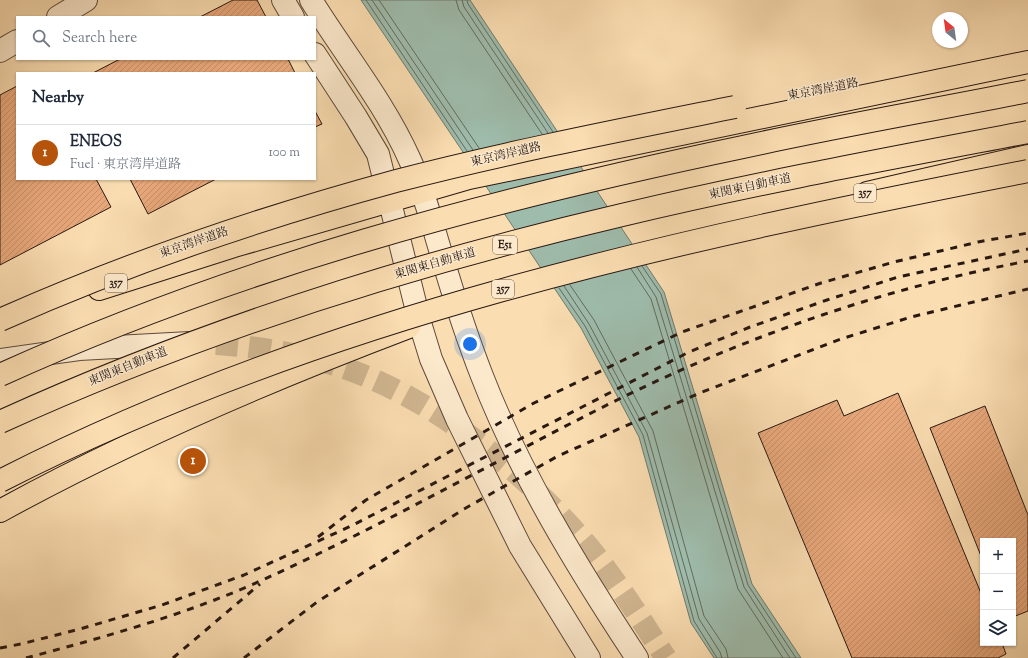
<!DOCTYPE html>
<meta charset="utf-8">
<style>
body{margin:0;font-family:"Sorts Mill Goudy","Noto Serif JP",serif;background:#f2f2f3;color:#1f2937}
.controls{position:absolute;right:12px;bottom:12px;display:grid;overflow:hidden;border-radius:0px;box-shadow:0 1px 3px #0004}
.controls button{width:36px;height:36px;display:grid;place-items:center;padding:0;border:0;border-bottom:1px solid #e0e1e3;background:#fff;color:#1f2937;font:20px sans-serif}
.compass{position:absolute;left:932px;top:12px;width:36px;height:36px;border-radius:50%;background:#fff;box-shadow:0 1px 3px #0004;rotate:331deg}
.you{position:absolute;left:470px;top:344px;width:14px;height:14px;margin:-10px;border:3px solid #fff;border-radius:50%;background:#1a73e8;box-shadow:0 0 0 6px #1a73e833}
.badge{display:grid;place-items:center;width:26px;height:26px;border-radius:50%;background:#b45309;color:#fff;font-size:13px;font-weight:700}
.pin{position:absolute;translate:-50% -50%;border:2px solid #fff;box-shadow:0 1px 4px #0006}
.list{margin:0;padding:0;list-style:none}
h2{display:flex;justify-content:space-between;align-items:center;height:52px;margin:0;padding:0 16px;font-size:17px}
h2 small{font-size:13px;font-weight:400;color:#747a83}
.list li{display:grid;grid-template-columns:26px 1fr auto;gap:12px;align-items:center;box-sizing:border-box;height:56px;padding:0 16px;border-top:1px solid #e0e1e3}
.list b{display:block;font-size:15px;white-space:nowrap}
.list p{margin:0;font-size:13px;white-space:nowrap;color:#747a83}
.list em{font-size:13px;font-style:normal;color:#747a83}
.icon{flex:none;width:22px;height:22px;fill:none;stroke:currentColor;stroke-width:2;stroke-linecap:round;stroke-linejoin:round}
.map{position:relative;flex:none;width:1028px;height:658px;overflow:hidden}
.search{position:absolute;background:#fff;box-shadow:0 1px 3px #0004;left:16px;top:16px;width:300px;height:44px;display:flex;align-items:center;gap:10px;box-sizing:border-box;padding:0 14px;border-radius:0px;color:#747a83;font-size:15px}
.panel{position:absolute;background:#fff;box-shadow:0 1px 3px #0004;left:16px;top:72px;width:300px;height:108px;border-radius:0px}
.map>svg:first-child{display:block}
.water{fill:#9ebcac;stroke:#6f7a6e}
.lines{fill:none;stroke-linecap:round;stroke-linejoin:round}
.shore{stroke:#636a5f;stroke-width:1}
.building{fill:url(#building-hatch);stroke:#281812}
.minor-tunnel{stroke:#d0b691;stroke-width:22;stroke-dasharray:22 11;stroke-linecap:butt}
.minor-casing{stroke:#5c493a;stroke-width:24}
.highway-casing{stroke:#281812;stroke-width:24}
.minor{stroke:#fce9cc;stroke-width:22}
.highway{stroke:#faddb1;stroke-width:22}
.rail{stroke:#281812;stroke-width:3;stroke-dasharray:7 7;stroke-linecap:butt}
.highway-bridge-casing{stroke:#281812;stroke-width:24;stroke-linecap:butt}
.highway-bridge{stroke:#faddb1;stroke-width:22}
.labels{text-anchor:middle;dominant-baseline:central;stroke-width:3;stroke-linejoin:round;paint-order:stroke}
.shield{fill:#fce9cc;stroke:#68574a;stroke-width:1}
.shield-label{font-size:11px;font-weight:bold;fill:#281812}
.street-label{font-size:12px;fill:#281812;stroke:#fce9cc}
</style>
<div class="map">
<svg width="1028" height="658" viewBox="0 0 1028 658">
<defs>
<pattern id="building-hatch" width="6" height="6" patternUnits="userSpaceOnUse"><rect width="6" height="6" fill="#e8a87b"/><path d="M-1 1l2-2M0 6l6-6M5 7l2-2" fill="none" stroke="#c79069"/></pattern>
</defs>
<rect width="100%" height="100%" fill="#faddb1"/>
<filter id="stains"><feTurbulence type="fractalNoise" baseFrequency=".005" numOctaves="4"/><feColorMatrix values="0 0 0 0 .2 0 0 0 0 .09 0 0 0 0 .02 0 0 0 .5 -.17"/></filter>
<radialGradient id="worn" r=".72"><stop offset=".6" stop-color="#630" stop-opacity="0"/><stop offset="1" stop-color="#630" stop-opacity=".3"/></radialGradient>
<path class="water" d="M 361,0 L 470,0 L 664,292 L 752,584 L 801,658 L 714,658 L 691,623 L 639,437 L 581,328 Z"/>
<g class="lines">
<g class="shore">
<path d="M 366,0 L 467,151"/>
<path d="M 372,0 L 473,150"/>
<path d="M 379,0 L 479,148"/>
<path d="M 456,0 L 459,10 L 542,134"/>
<path d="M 462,0 L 464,7 L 548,133"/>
<path d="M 467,0 L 468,4 L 553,132"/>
<path d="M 642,266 L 661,294 L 748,585 L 796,658"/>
<path d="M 637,267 L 656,297 L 744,587 L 790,658"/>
<path d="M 631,269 L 651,299 L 738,589 L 783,658"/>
<path d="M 570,285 L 594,320 L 653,431 L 704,616 L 726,649 L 728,658"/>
<path d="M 564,286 L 589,324 L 647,433 L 699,619 L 720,652 L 722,658"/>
<path d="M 559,288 L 585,326 L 643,435 L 694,621 L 717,658"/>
</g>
</g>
<g class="building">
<path d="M 233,0 L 257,0 L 266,17 L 200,17 Z"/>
<path d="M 120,59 L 288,59 L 295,73 L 93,73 Z"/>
<path d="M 17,86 L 17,179 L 96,179 L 111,207 L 0,265 L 0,95 Z"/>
<path d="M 315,111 L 322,124 L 315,127 Z"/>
<path d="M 130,179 L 216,179 L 148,214 Z"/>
<path d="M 898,393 L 983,598 L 983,643 L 1002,643 L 1006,654 L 998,658 L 852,658 L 758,433 L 837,400 L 844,416 Z"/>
<path d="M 985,406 L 1028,515 L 1028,611 L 1013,617 L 1013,541 L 983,541 L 983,561 L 930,428 Z"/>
</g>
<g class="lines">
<path class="minor-tunnel" d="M 216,344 C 260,347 303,354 344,368 C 435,399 526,473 588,546 C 617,581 641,620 666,658"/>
<g class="minor-casing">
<g id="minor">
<path d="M 283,0 L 293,17"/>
<path d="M 311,0 C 343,52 384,102 409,158 C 423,188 431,220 441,253 C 453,294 466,335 482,376 C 520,474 579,570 637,658"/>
<path d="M 58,17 L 86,0"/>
<path d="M 0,51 L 17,41"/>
<path d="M 315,54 L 356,117 L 378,154 L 420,323 L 431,359 L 457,419 L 520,546 L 589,658"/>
<path d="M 0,360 L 79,349 L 190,343"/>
</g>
</g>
<g class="highway-casing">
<g id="highway">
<path d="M 867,193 L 1028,156"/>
<path d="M 99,289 L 234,246 L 469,178 L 1028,62"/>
<path d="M 0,511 C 131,439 269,380 409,327"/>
</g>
</g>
<use href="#minor" class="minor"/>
<use href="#highway" class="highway"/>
<g class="rail">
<path d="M 318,537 L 366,500 L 534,403 L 682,332 L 821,283 L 894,262 L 978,242 L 1028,233"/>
<path d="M 0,648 L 21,644 L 80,629 L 162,605 L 244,575 L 351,526 L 689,352 L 750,327 L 827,300 L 898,277 L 1028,249"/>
<path d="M 26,658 C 101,638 177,617 249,586 C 373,531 491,463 613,402 C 744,337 884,288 1028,261"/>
<path d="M 173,658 L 260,584"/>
<path d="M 244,658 L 317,602 L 464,509 L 558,456 L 702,392 L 841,339 L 911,317 L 1028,289"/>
</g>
<g class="highway-bridge-casing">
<g id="highway-bridge">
<path d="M 0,320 C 128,263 260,218 396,181 C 508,152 621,130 735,107"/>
<path d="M 0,375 C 237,267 489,200 743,147 C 838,126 933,110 1028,91"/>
<path d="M 0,422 C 200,331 408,265 622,215 C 756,183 892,158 1028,132"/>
<path d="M 0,481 C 322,316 676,240 1028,171"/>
</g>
</g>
<use href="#highway-bridge" class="highway-bridge"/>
</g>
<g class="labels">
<g class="shield">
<rect x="854" y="184" width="22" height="18" rx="3"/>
<rect x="493" y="236" width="24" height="18" rx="3"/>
<rect x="105" y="274" width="22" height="18" rx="3"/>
<rect x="492" y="280" width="22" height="18" rx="3"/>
</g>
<g class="shield-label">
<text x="865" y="193">357</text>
<text x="505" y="245">E51</text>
<text x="116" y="283">357</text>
<text x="503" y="289">357</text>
</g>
<g class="street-label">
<text transform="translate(823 90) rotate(-11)">東京湾岸道路</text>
<text transform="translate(506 155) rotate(-13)">東京湾岸道路</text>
<text transform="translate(750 187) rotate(-12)">東関東自動車道</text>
<text transform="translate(194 243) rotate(-19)">東京湾岸道路</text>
<text transform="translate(435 264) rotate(-16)">東関東自動車道</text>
<text transform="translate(128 367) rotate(-22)">東関東自動車道</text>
</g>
</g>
<rect width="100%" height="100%" filter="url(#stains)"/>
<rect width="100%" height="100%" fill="url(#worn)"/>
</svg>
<div class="controls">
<button>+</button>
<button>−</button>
<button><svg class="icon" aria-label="layers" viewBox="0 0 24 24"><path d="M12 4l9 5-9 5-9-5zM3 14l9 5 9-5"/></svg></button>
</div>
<svg class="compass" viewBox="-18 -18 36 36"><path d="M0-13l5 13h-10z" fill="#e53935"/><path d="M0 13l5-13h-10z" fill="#747a83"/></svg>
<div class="you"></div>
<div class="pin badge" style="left:193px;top:461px">1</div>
<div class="search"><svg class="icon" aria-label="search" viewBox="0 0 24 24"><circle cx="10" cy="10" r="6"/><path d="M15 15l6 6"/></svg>Search here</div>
<section class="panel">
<h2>Nearby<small></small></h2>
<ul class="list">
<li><span class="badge">1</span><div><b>ENEOS</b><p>Fuel · 東京湾岸道路</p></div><em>100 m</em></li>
</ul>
</section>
</div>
